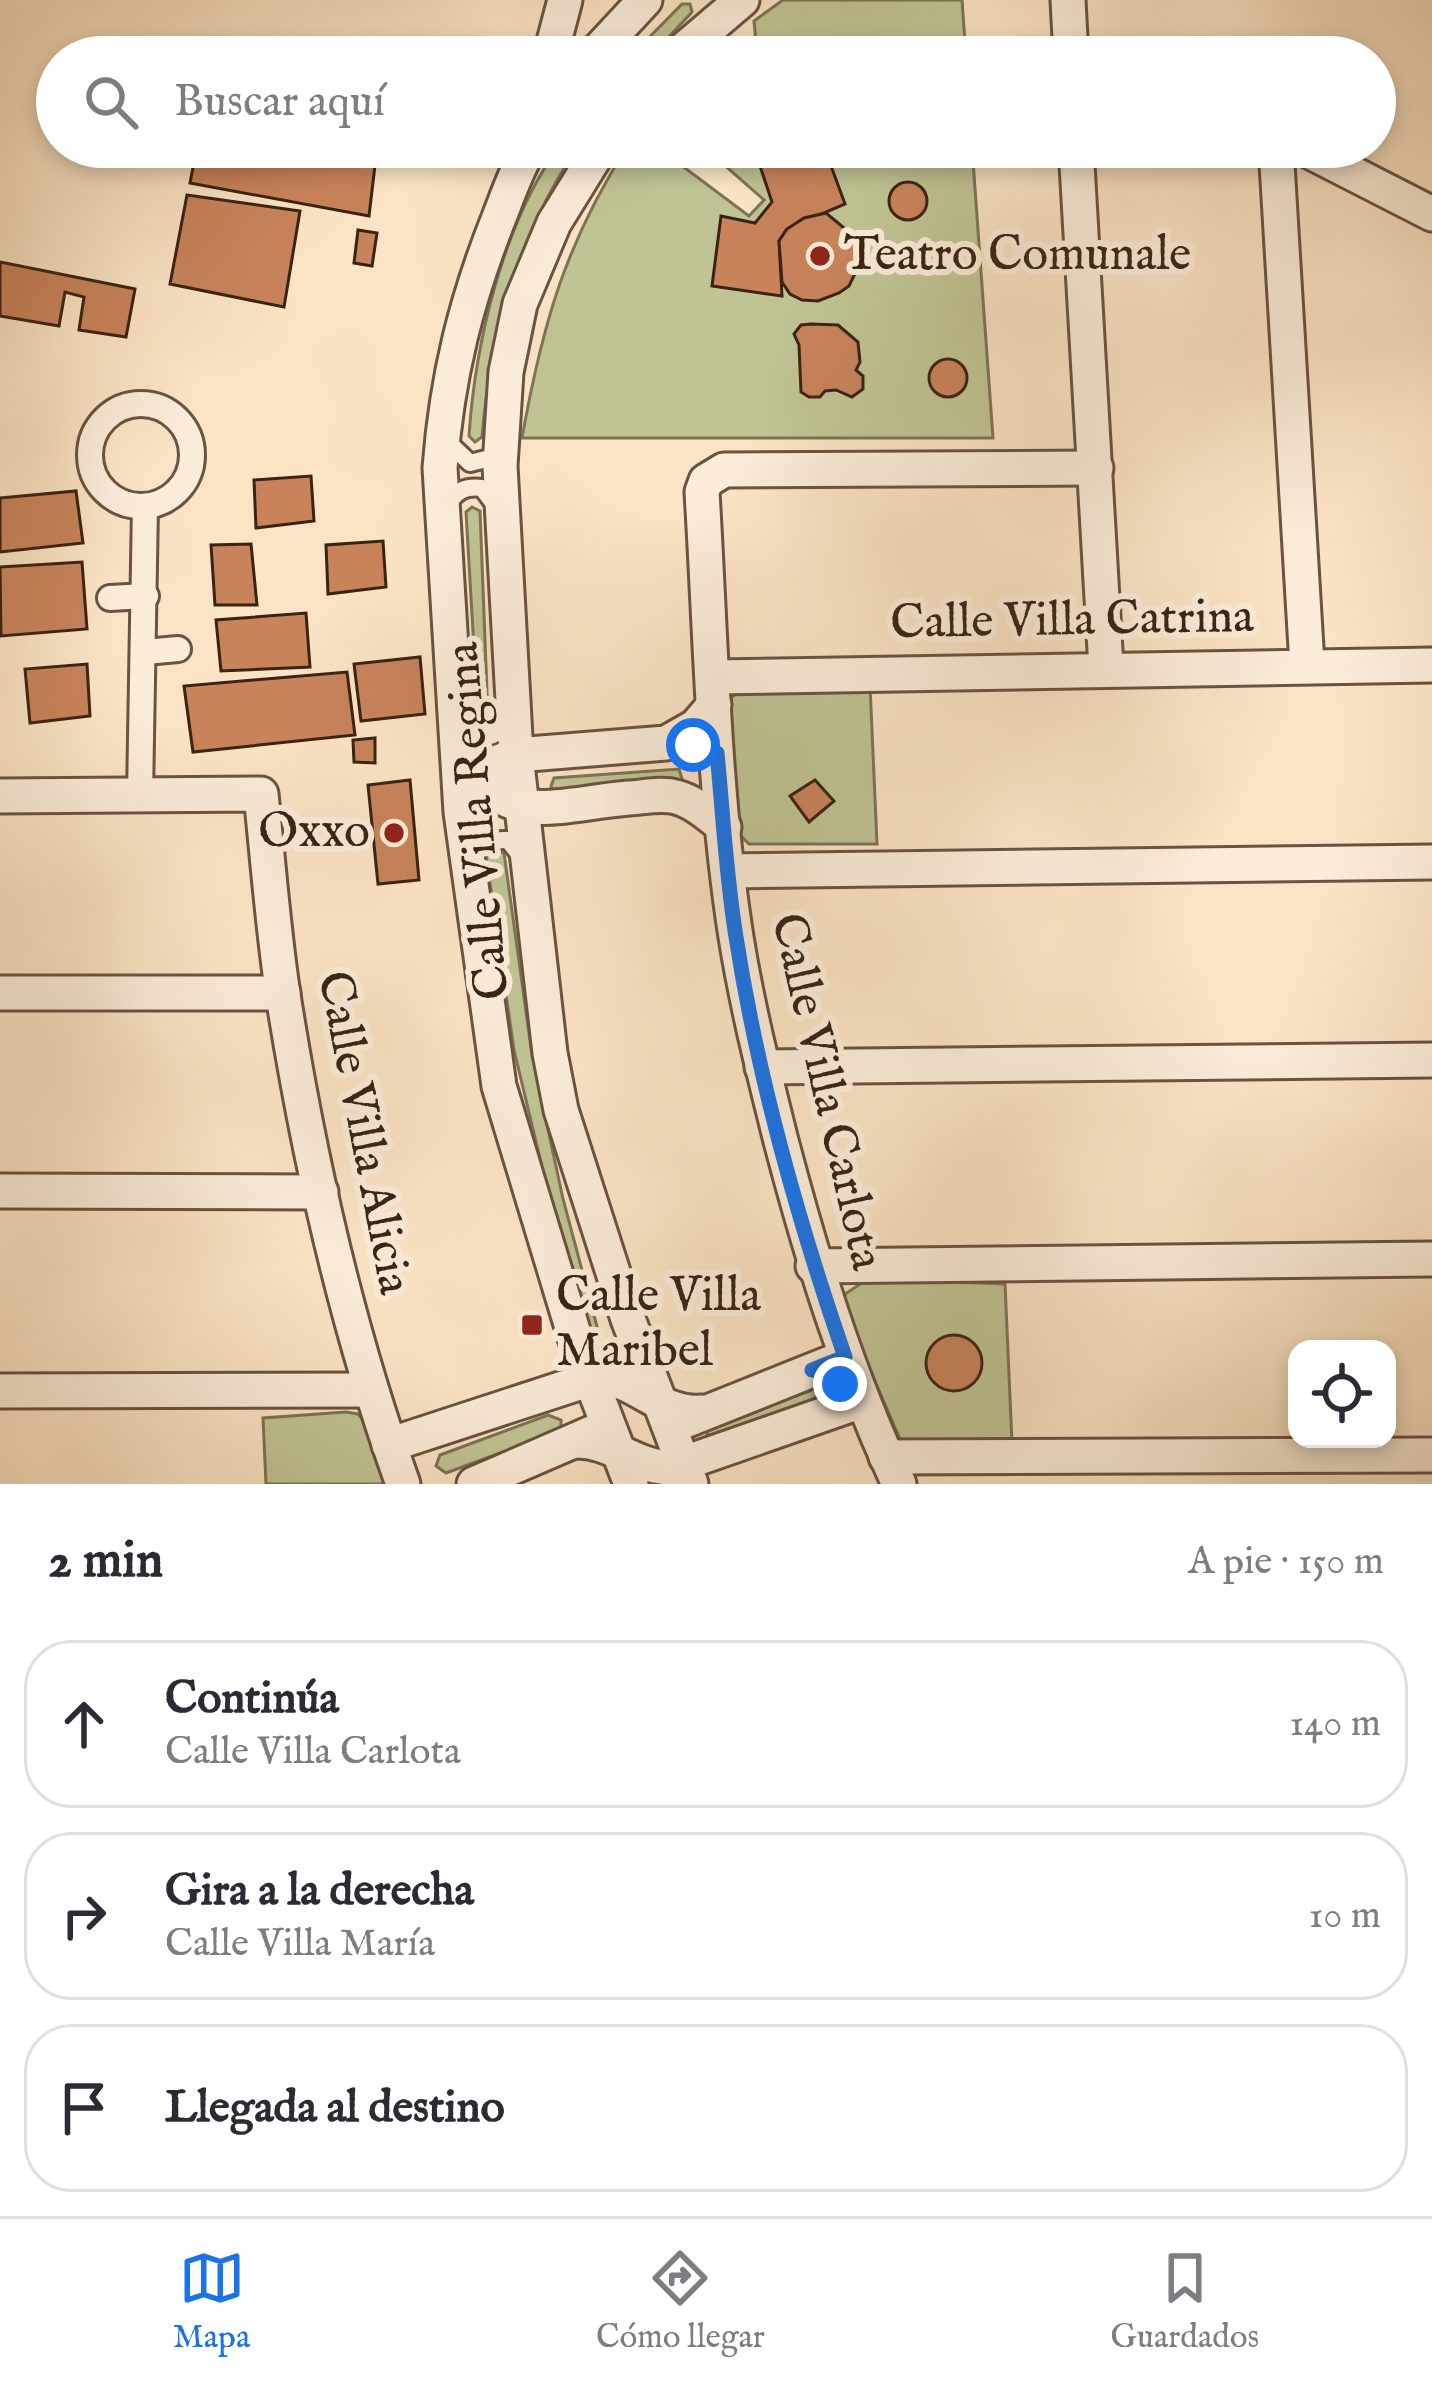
<!DOCTYPE html>
<html lang="es">
<meta charset="utf-8">
<style>
body{margin:0;font-family:"IM FELL English",serif;background:#f7f7f7;color:#2b2b33}
.controls{position:absolute;right:36px;bottom:36px;display:grid;overflow:hidden;border-radius:24px;box-shadow:0 6px 18px #0003}
.controls button{width:108px;height:108px;display:grid;place-items:center;padding:0;border:0;border-bottom:3px solid #e1e1e2;background:#fff;color:#2b2b33;font:60px sans-serif}
.stop{position:absolute;width:36px;height:36px;margin:-27px;border:9px solid #1a73e8;border-radius:50%;background:#fff}
.stop.end{background:#1a73e8;border-color:#fff;box-shadow:0 3px 12px #0008}
.list{margin:0;padding:0;list-style:none}
h2{display:flex;justify-content:space-between;align-items:center;height:156px;margin:0;padding:0 48px;font-size:51px}
h2 small{font-size:39px;font-weight:400;color:#7c7c81}
.list li{display:grid;grid-template-columns:78px 1fr auto;gap:36px;align-items:center;box-sizing:border-box;height:168px;margin:0 24px 24px;padding:0 24px;border:3px solid #e1e1e2;border-radius:48px}
.list b{display:block;font-size:45px;white-space:nowrap}
.list p{margin:0;font-size:39px;white-space:nowrap;color:#7c7c81}
.list em{font-size:39px;font-style:normal;color:#7c7c81}
.icon{flex:none;width:66px;height:66px;fill:none;stroke:currentColor;stroke-width:2;stroke-linecap:round;stroke-linejoin:round}
.map{position:relative;flex:none;width:1432px;height:1484px;overflow:hidden}
.search{position:absolute;background:#fff;box-shadow:0 6px 18px #0003;left:36px;right:36px;top:36px;height:132px;display:flex;align-items:center;gap:30px;box-sizing:border-box;padding:0 42px;border-radius:66px;color:#7c7c81;font-size:45px}
.sheet{height:732px;background:#fff}
nav{display:flex;justify-content:space-around;align-items:center;box-sizing:border-box;height:168px;border-top:3px solid #e1e1e2;background:#fff;font-size:33px;color:#7c7c81}
nav a{display:grid;justify-items:center;gap:6px}
nav .on{color:#1a73e8}
.map>svg:first-child{display:block}
.green{fill:#c0c494;stroke:#7d7454;stroke-width:3}
.building{fill:#c8835b;stroke:#3a2313;stroke-width:3}
.lines{fill:none;stroke-linecap:round;stroke-linejoin:round}
.service-casing{stroke:#6a5340;stroke-width:22}
.pedestrian-casing{stroke:#6a5340;stroke-width:30}
.minor-casing{stroke:#6a5340;stroke-width:39}
.service{stroke:#fcedd9;stroke-width:16}
.pedestrian{stroke:#fcedd9;stroke-width:24}
.minor{stroke:#fcedd9;stroke-width:33}
.route{stroke:#1a73e8;stroke-width:15}
.poi-dot{fill:#8f2418;stroke:#fcedd9;stroke-width:4.5}
.labels{text-anchor:middle;dominant-baseline:central;stroke-width:12;stroke-linejoin:round;paint-order:stroke}
.poi-label{font-size:48px;fill:#3a2313;stroke:#fcedd9;text-anchor:start}
.street-label{font-size:48px;fill:#3a2313;stroke:#fcedd9}
</style>
<div class="map">
<svg width="1432" height="1484" viewBox="0 0 1432 1484">
<rect width="100%" height="100%" fill="#fbe4c5"/>
<filter id="stains"><feTurbulence type="fractalNoise" baseFrequency=".00167" numOctaves="4"/><feColorMatrix values="0 0 0 0 .2 0 0 0 0 .09 0 0 0 0 .02 0 0 0 .5 -.17"/></filter>
<radialGradient id="worn" r=".72"><stop offset=".6" stop-color="#630" stop-opacity="0"/><stop offset="1" stop-color="#630" stop-opacity=".3"/></radialGradient>
<g class="green">
<path d="M 783,0 L 962,0 L 966,57 L 762,57 L 757,52 L 754,21 Z"/>
<path d="M 682,4 L 690,4 L 692,12 L 650,57 L 630,57 Z"/>
<path d="M 559,147 L 578,147 C 519,232 490,336 482,437 L 475,442 L 469,436 C 475,344 503,222 559,147 Z"/>
<path d="M 627,147 L 657,147 L 749,216 L 764,200 L 721,162 L 733,147 L 972,147 L 993,438 L 522,438 C 542,326 565,244 627,147 Z"/>
<path d="M 472,507 L 480,511 L 488,718 L 483,720 L 478,717 L 466,512 Z"/>
<path d="M 870,685 L 877,844 L 749,844 L 740,835 L 728,710 L 730,699 L 739,691 Z"/>
<path d="M 679,769 L 683,782 L 555,795 L 551,786 L 554,778 Z"/>
<path d="M 494,851 L 504,853 L 532,1055 L 563,1199 L 599,1334 L 594,1340 L 590,1339 L 550,1200 L 514,1050 L 486,856 Z"/>
<path d="M 868,1279 L 1005,1284 L 1012,1443 L 913,1444 L 900,1439 L 844,1310 L 845,1294 Z"/>
<path d="M 820,1387 L 827,1391 L 826,1398 L 707,1436 L 708,1429 Z"/>
<path d="M 346,1412 L 358,1414 L 363,1420 L 385,1484 L 266,1484 L 263,1418 Z"/>
<path d="M 548,1415 L 561,1420 L 561,1427 L 554,1433 L 446,1473 L 436,1466 L 440,1455 Z"/>
</g>
<g class="building">
<path d="M 197,147 L 326,147 L 376,157 L 369,216 L 190,183 Z"/>
<path d="M 808,147 L 824,147 L 845,204 L 787,229 L 779,241 L 782,296 L 712,286 L 721,216 L 755,223 L 772,202 L 760,166 Z"/>
<circle cx="908" cy="201" r="19"/>
<path d="M 187,195 L 300,211 L 284,307 L 170,284 Z"/>
<path d="M 826,213 L 855,237 L 861,261 L 849,286 L 839,293 L 818,301 L 802,300 L 790,294 L 782,282 L 779,241 L 787,229 L 804,218 Z"/>
<path d="M 358,230 L 377,233 L 372,266 L 354,263 Z"/>
<path d="M 0,262 L 135,289 L 126,337 L 79,330 L 84,297 L 65,292 L 59,326 L 0,316 Z"/>
<path d="M 811,324 L 838,325 L 858,342 L 860,362 L 856,370 L 863,376 L 863,389 L 852,397 L 836,390 L 825,391 L 820,397 L 809,397 L 801,392 L 799,345 L 794,334 L 801,325 Z"/>
<circle cx="948" cy="378" r="19"/>
<path d="M 311,476 L 314,521 L 256,528 L 254,480 Z"/>
<path d="M 76,491 L 83,543 L 0,552 L 0,498 Z"/>
<path d="M 383,541 L 386,587 L 328,594 L 326,545 Z"/>
<path d="M 251,544 L 257,605 L 215,605 L 211,545 Z"/>
<path d="M 82,562 L 87,629 L 1,636 L 0,567 Z"/>
<path d="M 306,613 L 310,667 L 221,671 L 216,620 Z"/>
<path d="M 420,657 L 425,714 L 361,721 L 354,664 Z"/>
<path d="M 87,664 L 90,716 L 30,723 L 25,669 Z"/>
<path d="M 347,672 L 355,735 L 193,752 L 184,686 Z"/>
<path d="M 375,738 L 375,763 L 354,762 L 353,740 Z"/>
<path d="M 410,780 L 419,880 L 378,884 L 368,785 Z"/>
<path d="M 815,780 L 834,801 L 809,822 L 790,796 Z"/>
<circle cx="954" cy="1363" r="28"/>
</g>
<g class="lines">
<g class="service-casing">
<g id="service">
<path d="M 447,441 L 470,463 L 490,458 L 498,444"/>
<path d="M 446,507 C 456,491 464,486 482,488 L 497,508"/>
<path d="M 462,723 L 473,737 C 492,739 501,733 510,717"/>
<path d="M 472,860 C 482,844 489,839 508,840 L 523,859"/>
</g>
</g>
<g class="pedestrian-casing">
<g id="pedestrian">
<circle cx="141" cy="455" r="51"/>
<path d="M 110,598 L 146,596"/>
<path d="M 145,652 L 178,649"/>
<path d="M 140,796 L 145,506"/>
</g>
</g>
<g class="minor-casing">
<g id="minor">
<path d="M 1068,0 L 1071,57"/>
<path d="M 550,57 L 565,0"/>
<path d="M 592,57 L 645,0"/>
<path d="M 675,57 L 742,0"/>
<path d="M 530,147 C 517,168 509,192 500,215 C 466,300 447,376 440,468 L 461,812 L 499,1086 L 577,1344 L 631,1484"/>
<path d="M 601,147 L 554,223 L 520,304 L 506,372 L 500,466 L 516,755 L 550,1053 L 561,1110 L 628,1319 L 691,1484"/>
<path d="M 1076,147 L 1106,668"/>
<path d="M 1276,147 L 1307,665"/>
<path d="M 1301,147 L 1432,214"/>
<path d="M 713,677 L 1432,665"/>
<path d="M 461,744 C 500,832 549,805 629,798 C 644,797 662,793 676,797 C 695,802 710,816 724,827"/>
<path d="M 498,762 L 516,755 L 666,743 L 696,726 L 714,705"/>
<path d="M 0,796 L 261,794 C 268,861 273,929 283,995 C 309,1160 346,1326 403,1484"/>
<path d="M 729,871 L 1432,862"/>
<path d="M 0,993 L 283,993"/>
<path d="M 762,1067 L 1432,1060"/>
<path d="M 0,1191 L 321,1192"/>
<path d="M 813,1266 L 1432,1259"/>
<path d="M 0,1391 L 371,1390"/>
<path d="M 685,1421 L 845,1357"/>
<path d="M 575,1441 C 611,1440 635,1467 670,1468 L 862,1401"/>
<path d="M 389,1445 L 597,1377 C 636,1378 661,1416 701,1412"/>
<path d="M 886,1457 L 1432,1455"/>
<path d="M 474,1484 L 594,1432"/>
<path d="M 899,1484 C 847,1373 812,1259 781,1141 C 764,1073 747,1006 736,937 C 713,790 711,640 702,492 L 706,481 L 724,470 L 1096,468"/>
</g>
</g>
<use href="#service" class="service"/>
<use href="#pedestrian" class="pedestrian"/>
<use href="#minor" class="minor"/>
</g>
<g class="lines">
<path class="route" d="M 693,745 L 717,753 C 723,814 726,876 736,937 C 758,1079 798,1221 845,1357 L 812,1370 L 829,1372 L 840,1384"/>
</g>
<g class="poi-dot">
<circle cx="820" cy="256" r="12"/>
<circle cx="394" cy="833" r="12"/>
<rect x="520" y="1313" width="24" height="24" rx="6"/>
</g>
<g class="labels">
<g class="poi-label">
<text x="844" y="256">Teatro Comunale</text>
<text x="370" y="833" text-anchor="end">Oxxo</text>
<text x="556" y="1297">Calle Villa<tspan x="556" dy="55">Maribel</tspan></text>
</g>
<g class="street-label">
<text transform="translate(1072 621) rotate(-1)">Calle Villa Catrina</text>
<text transform="translate(479 821) rotate(-95)">Calle Villa Regina</text>
<text transform="translate(826 1092) rotate(77)">Calle Villa Carlota</text>
<text transform="translate(363 1133) rotate(79)">Calle Villa Alicia</text>
</g>
</g>
<rect width="100%" height="100%" filter="url(#stains)"/>
<rect width="100%" height="100%" fill="url(#worn)"/>
</svg>
<div class="controls">
<button><svg class="icon" aria-label="locate" viewBox="0 0 24 24"><circle cx="12" cy="12" r="6"/><path d="M12 2v4M12 18v4M2 12h4M18 12h4"/></svg></button>
</div>
<div class="stop" style="left:693px;top:745px"></div>
<div class="stop end" style="left:840px;top:1384px"></div>
<div class="search"><svg class="icon" aria-label="search" viewBox="0 0 24 24"><circle cx="10" cy="10" r="6"/><path d="M15 15l6 6"/></svg>Buscar aquí</div>
</div>
<section class="sheet">
<h2>2 min<small>A pie · 150 m</small></h2>
<ul class="list">
<li><svg class="icon" aria-label="ahead" viewBox="0 0 24 24"><path d="M12 20V5M6 11l6-6 6 6"/></svg><div><b>Continúa</b><p>Calle Villa Carlota</p></div><em>140 m</em></li>
<li><svg class="icon" aria-label="right" viewBox="0 0 24 24"><path d="M7 20v-9h11M14 6l5 5-5 5"/></svg><div><b>Gira a la derecha</b><p>Calle Villa María</p></div><em>10 m</em></li>
<li><svg class="icon" aria-label="arrive" viewBox="0 0 24 24"><path d="M6 21V4h12l-3 4 3 4H6"/></svg><div><b>Llegada al destino</b></div></li>
</ul>
</section>
<nav>
<a class="on"><svg class="icon" aria-label="map" viewBox="0 0 24 24"><path d="M3 6l6-2 6 2 6-2v14l-6 2-6-2-6 2zM9 4v14M15 6v14"/></svg>Mapa</a>
<a><svg class="icon" aria-label="directions" viewBox="0 0 24 24"><path d="M12 3l9 9-9 9-9-9zM9 14v-3h6M13 9l2 2-2 2"/></svg>Cómo llegar</a>
<a><svg class="icon" aria-label="saved" viewBox="0 0 24 24"><path d="M7 4h10v16l-5-4-5 4z"/></svg>Guardados</a>
</nav>
